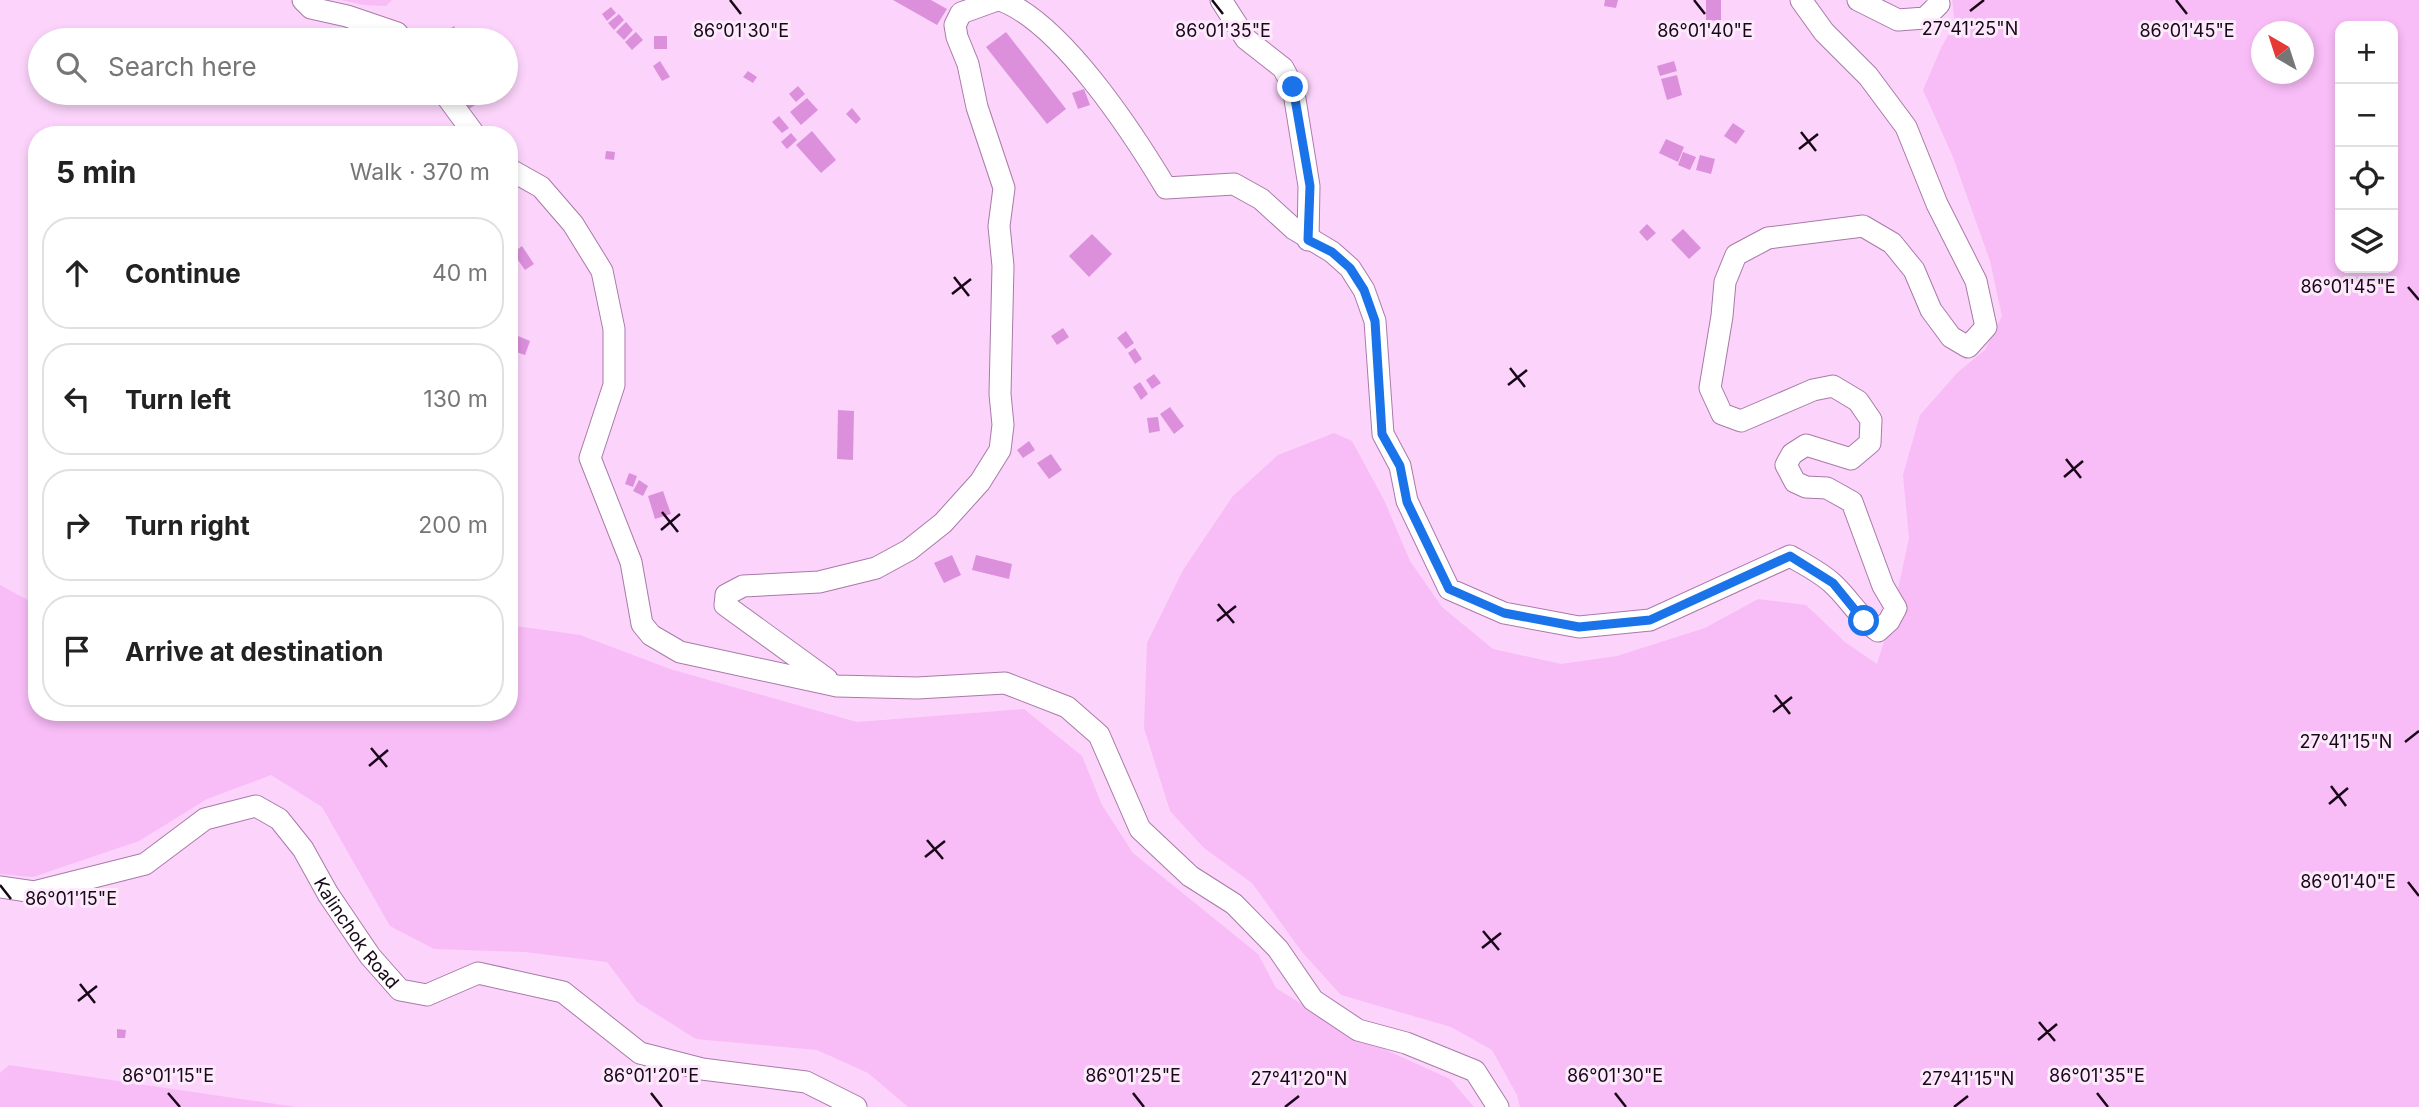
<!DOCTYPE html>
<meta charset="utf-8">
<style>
body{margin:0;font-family:Inter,sans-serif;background:#f2f2f2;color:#222}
.controls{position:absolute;right:21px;top:21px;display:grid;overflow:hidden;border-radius:14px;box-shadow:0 4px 10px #0003}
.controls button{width:63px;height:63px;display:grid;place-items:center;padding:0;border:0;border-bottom:2px solid #e0e0e0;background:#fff;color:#222;font:35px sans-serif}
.compass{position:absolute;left:2251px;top:21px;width:63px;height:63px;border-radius:50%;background:#fff;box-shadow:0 4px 10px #0003;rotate:321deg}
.stop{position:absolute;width:21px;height:21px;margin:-16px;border:5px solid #1a73e8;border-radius:50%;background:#fff}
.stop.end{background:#1a73e8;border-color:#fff;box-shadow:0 2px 7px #0008}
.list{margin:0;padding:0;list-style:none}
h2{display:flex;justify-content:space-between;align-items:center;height:91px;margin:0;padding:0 28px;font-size:30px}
h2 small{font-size:23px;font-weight:400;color:#767676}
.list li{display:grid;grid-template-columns:46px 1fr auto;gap:21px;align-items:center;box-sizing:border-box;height:112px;margin:0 14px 14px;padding:0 14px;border:2px solid #e0e0e0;border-radius:28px}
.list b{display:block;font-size:26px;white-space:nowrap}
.list em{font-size:23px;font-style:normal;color:#767676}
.icon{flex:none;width:38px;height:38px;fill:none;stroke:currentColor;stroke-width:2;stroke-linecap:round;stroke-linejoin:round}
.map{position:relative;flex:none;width:2419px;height:1107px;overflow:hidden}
.search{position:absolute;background:#fff;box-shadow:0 4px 10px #0003;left:28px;top:28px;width:490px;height:77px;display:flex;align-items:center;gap:18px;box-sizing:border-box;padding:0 24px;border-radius:38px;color:#767676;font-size:26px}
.panel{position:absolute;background:#fff;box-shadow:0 4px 10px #0003;left:28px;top:126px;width:490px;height:595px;border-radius:28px}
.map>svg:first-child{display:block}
.green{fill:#f8bcf7;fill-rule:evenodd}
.building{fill:#dc90dc}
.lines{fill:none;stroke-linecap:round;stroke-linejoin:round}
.minor-casing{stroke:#a87aa8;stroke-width:23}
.minor{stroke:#fff;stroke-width:21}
.route{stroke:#1a73e8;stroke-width:9}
.ticks{fill:none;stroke:#170717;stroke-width:2.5}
.labels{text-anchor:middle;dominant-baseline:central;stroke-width:6;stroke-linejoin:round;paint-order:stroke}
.street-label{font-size:18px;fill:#170717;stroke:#fde9fc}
.ticks-label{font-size:18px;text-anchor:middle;fill:#170717;stroke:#fde9fc;stroke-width:6;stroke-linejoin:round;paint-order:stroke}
</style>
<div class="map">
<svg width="2419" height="1107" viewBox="0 0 2419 1107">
<rect width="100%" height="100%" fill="#fcd4fb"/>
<g class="green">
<path d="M 340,0 L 392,0 L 386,6 L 364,5 Z"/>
<path d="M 1952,0 L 2419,0 L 2419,1107 L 1520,1107 L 1517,1095 L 1492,1050 L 1451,1027 L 1341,995 L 1302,952 L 1252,883 L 1204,848 L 1170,811 L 1144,728 L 1147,643 L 1183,570 L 1233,496 L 1278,455 L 1334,433 L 1352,441 L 1384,500 L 1410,561 L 1442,607 L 1493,649 L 1561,664 L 1617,656 L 1705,628 L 1758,599 L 1806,605 L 1845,642 L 1877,664 L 1893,613 L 1909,538 L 1903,475 L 1920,415 L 1958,372 L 1985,350 L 2002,316 L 1990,261 L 1953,157 L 1923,90 L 1941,48 L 1955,23 ZM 2340,26 L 2393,26 L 2393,268 L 2340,268 ZM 2262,32 L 2304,32 L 2304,74 L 2262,74 Z"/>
<path d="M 0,585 L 37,605 L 37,712 L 509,712 L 509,625 L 580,635 L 670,669 L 857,722 L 1024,709 L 1082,756 L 1102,805 L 1133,853 L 1258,954 L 1276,988 L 1344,1031 L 1450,1079 L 1474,1107 L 908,1107 L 868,1073 L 817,1050 L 696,1039 L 637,1002 L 607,962 L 525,952 L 434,949 L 390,926 L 322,807 L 271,775 L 207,799 L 139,841 L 33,877 L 0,874 Z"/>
<path d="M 9,1065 L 296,1107 L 0,1107 L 0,1073 Z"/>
</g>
<g class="building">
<path d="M 893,0 L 931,0 L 947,9 L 937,25 Z"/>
<path d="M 1605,0 L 1618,0 L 1616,8 L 1604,6 Z"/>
<path d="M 1706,0 L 1721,0 L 1721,21 L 1706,20 Z"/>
<path d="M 611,7 L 616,13 L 607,21 L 602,14 Z"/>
<path d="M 619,14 L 624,20 L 614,30 L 608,23 Z"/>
<path d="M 626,22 L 633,30 L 624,40 L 616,32 Z"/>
<path d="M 454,26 L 462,40 L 442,40 L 439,36 Z"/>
<path d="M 636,32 L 643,40 L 632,50 L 625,42 Z"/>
<path d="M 1006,32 L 1066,109 L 1047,124 L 986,47 Z"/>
<rect x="654" y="36" width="13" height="13"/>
<path d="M 660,61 L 670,77 L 662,81 L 653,66 Z"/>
<path d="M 1674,61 L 1677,71 L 1660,76 L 1657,66 Z"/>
<path d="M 748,71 L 757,77 L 753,83 L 743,77 Z"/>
<path d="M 1677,75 L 1682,95 L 1667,100 L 1661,79 Z"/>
<path d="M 798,86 L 805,94 L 796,102 L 789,94 Z"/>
<path d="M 1084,89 L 1090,105 L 1078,109 L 1072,93 Z"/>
<path d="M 457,93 L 471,93 L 477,104 L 467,110 Z"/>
<path d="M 807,98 L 818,110 L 801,125 L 790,112 Z"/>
<path d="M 852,108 L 861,119 L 856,124 L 846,114 Z"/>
<path d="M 779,116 L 789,128 L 782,133 L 772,122 Z"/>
<path d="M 1733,123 L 1745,131 L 1736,144 L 1724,136 Z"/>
<path d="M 812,131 L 836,160 L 821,173 L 796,145 Z"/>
<path d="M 791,133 L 797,140 L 787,149 L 781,142 Z"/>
<path d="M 1666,139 L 1684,147 L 1678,162 L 1659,153 Z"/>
<path d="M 606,151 L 615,152 L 614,160 L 605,159 Z"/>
<path d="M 1683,152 L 1696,157 L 1690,170 L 1678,165 Z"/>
<path d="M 1700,155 L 1715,159 L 1711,174 L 1696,170 Z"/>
<path d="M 1647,224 L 1656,233 L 1647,241 L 1639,232 Z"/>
<path d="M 1683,229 L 1701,248 L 1689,259 L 1671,240 Z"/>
<path d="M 1092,234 L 1112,254 L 1089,277 L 1069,256 Z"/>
<path d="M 522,246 L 534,264 L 525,270 L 513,253 Z"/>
<path d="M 1063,328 L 1069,337 L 1057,345 L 1051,336 Z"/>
<path d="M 1126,331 L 1134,343 L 1126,349 L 1117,338 Z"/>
<path d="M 518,336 L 530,341 L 525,355 L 513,351 Z"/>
<path d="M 1135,348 L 1142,359 L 1135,364 L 1128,353 Z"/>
<path d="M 1154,374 L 1161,383 L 1152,389 L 1146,380 Z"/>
<path d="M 1140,382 L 1148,394 L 1141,400 L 1133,387 Z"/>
<path d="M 1170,407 L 1184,426 L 1174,434 L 1160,414 Z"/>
<path d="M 838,410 L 854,411 L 853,460 L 837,459 Z"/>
<path d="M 1158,417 L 1160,431 L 1149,433 L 1147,418 Z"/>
<path d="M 1029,441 L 1035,450 L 1023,458 L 1017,450 Z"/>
<path d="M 1051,454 L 1062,470 L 1049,479 L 1037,463 Z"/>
<path d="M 629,473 L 637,476 L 633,487 L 625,484 Z"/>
<path d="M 639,480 L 648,486 L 643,496 L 633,491 Z"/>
<path d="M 663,491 L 671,514 L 655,519 L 648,496 Z"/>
<path d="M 952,555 L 961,575 L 944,583 L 934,563 Z"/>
<path d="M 976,555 L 1012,564 L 1009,579 L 972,570 Z"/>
<path d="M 117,1029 L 126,1030 L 125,1038 L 117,1038 Z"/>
</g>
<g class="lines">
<g class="minor-casing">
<g id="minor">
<path d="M 303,0 L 311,8 L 347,16 L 397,33 L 403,40"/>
<path d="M 1000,0 C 1061,22 1133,133 1166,188 L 1234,184 L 1261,199 L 1294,229 L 1332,252 L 1350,268 L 1364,290 L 1375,321 L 1383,434 L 1400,466 L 1407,501 L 1449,589 L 1504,613 L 1579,627 L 1650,620 L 1790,556 C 1804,564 1820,572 1832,583 C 1849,598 1859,618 1878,631 L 1889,621 L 1896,608 L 1883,586 L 1852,502 L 1827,488 L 1806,487 L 1795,482 L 1786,465 L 1792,454 L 1806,445 L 1851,459 L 1870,443 L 1871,420 L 1858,401 L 1833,386 L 1813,390 L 1741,421 L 1722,414 L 1710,388 L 1722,316 L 1725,282 L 1736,255 L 1768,238 L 1863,226 L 1892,243 L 1914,270 L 1931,310 L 1951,337 L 1968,347 L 1986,327 L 1976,281 L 1937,204 L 1906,127 L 1868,76 L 1824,32 L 1801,0"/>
<path d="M 1221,0 L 1246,39 L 1283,68 L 1293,87 L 1309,186 L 1308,240"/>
<path d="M 1858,0 L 1898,20 L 1925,18 L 1939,4 L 1938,0"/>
<path d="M 444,93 L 475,135"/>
<path d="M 509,169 L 541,187 L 573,224 L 602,271 L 614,329 L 614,385 L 590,458 L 631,562 L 642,624 L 651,635 L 680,652 L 837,686 L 917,688 L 1005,683 L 1067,707 L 1099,735 L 1140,829 L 1190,876 L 1234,904 L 1278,949 L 1313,1000 L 1358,1030 L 1406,1043 L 1475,1071 L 1498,1107"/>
<path d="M 827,679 L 725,605 L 726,595 L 743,586 L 819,582 L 876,568 L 909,550 L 943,523 L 980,482 L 1000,450 L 1003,425 L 1000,394 L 1003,266 L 999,226 L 1004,188 L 977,107 L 968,64 L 957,37 L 955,25 L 961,13 L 997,0"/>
<path id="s1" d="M 0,887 L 34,892 L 145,864 L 205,819 L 256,806 L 279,819 L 303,849 L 328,894 L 370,956 L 400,990 L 427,995 L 478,973 L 563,992 L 640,1053 L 702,1069 L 806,1082 L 856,1107"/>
</g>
</g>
<use href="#minor" class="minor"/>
</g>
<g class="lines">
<path class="route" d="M 1293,87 L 1310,186 L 1308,240 L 1332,252 L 1350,268 L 1364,290 L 1375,321 L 1382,434 L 1400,466 L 1407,502 L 1449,589 L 1504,613 L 1579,627 L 1650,620 L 1790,556 L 1833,583 L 1864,621"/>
</g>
<path class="ticks" d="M 730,0 L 741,14M 1212,0 L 1223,14M 1694,0 L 1705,14M 2176,0 L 2187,14M 1970,11 L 1984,0M 1801,132 L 1816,151M 1799,149 L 1818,134M 954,277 L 969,296M 2408,287 L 2419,300M 952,294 L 971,279M 1510,368 L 1525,387M 1508,385 L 1527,370M 2066,459 L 2081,478M 2064,477 L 2083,461M 662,512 L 678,532M 661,530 L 680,514M 1218,604 L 1234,623M 1217,621 L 1236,606M 1775,695 L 1790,714M 1773,712 L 1792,697M 2405,742 L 2419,731M 371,748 L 387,767M 369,766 L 388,750M 2331,786 L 2346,806M 2329,804 L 2348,788M 927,840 L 943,859M 925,857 L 945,841M 2408,882 L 2419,896M 0,885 L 11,899M 1483,931 L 1499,950M 1482,948 L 1501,933M 80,984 L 95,1003M 78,1001 L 97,986M 2039,1022 L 2055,1041M 2038,1040 L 2057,1024M 168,1093 L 180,1107M 651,1093 L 662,1107M 1133,1093 L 1144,1107M 1615,1093 L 1626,1107M 2097,1093 L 2108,1107M 1285,1107 L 1299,1096M 1954,1107 L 1968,1096"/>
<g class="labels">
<g class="street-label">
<text stroke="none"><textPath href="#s1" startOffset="441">Kalinchok Road</textPath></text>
</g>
</g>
<g class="ticks-label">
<text x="1970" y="35">27°41'25"N</text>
<text x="1705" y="37">86°01'40"E</text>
<text x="741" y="37">86°01'30"E</text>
<text x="1223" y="37">86°01'35"E</text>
<text x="2187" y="37">86°01'45"E</text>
<text x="2348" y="293">86°01'45"E</text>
<text x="2346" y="748">27°41'15"N</text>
<text x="2348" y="888">86°01'40"E</text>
<text x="71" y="905">86°01'15"E</text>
<text x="168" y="1082">86°01'15"E</text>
<text x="651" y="1082">86°01'20"E</text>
<text x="1133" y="1082">86°01'25"E</text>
<text x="1615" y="1082">86°01'30"E</text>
<text x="2097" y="1082">86°01'35"E</text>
<text x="1299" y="1085">27°41'20"N</text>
<text x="1968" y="1085">27°41'15"N</text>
</g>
</svg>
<div class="controls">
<button>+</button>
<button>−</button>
<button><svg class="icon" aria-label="locate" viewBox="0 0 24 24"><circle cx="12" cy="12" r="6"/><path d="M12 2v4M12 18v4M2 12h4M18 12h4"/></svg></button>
<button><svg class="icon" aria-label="layers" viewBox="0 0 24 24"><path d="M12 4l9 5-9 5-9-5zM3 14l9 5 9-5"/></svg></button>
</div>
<svg class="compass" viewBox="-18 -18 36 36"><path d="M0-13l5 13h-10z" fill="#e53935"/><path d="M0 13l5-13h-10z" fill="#767676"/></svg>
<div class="stop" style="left:1864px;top:621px"></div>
<div class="stop end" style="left:1293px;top:87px"></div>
<div class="search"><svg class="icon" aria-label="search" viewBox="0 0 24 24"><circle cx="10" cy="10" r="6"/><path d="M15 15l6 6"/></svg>Search here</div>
<section class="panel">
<h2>5 min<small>Walk · 370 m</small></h2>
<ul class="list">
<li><svg class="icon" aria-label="ahead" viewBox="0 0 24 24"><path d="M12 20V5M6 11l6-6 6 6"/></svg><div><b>Continue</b></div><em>40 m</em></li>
<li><svg class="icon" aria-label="left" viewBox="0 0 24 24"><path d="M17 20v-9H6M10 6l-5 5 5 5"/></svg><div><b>Turn left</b></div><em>130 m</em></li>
<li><svg class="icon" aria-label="right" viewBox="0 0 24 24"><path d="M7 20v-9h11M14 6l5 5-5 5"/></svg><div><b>Turn right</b></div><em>200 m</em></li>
<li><svg class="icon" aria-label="arrive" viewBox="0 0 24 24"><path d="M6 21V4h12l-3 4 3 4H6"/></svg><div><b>Arrive at destination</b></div></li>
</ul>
</section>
</div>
